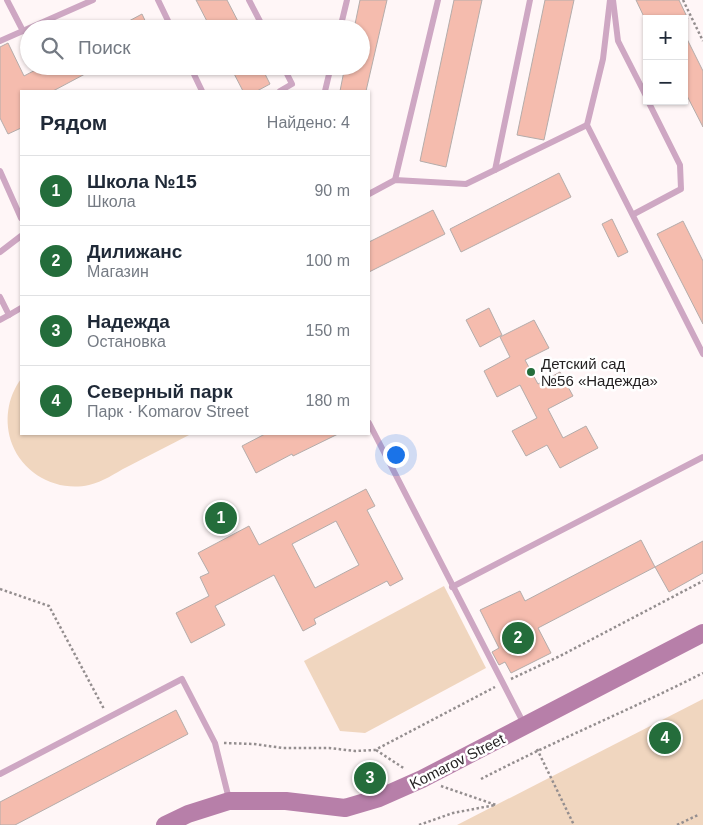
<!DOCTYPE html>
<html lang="ru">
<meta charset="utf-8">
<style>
body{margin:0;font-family:Helvetica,sans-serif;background:#f2f2f3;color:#1f2937}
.controls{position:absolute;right:15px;top:15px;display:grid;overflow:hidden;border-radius:0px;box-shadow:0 1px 4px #0004}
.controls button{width:45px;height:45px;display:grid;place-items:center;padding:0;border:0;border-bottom:1px solid #e0e1e3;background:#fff;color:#1f2937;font:25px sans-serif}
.you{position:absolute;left:395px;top:454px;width:18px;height:18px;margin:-12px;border:4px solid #fff;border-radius:50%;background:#1a73e8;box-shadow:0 0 0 8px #1a73e833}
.badge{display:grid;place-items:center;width:32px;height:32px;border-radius:50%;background:#246d3b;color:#fff;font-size:16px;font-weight:700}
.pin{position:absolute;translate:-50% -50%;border:2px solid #fff;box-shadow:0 1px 5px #0006}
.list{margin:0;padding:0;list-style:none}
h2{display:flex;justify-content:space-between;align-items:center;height:65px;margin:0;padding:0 20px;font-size:21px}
h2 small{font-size:16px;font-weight:400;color:#747a83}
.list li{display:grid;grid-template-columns:32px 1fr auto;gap:15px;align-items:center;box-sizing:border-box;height:70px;padding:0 20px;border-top:1px solid #e0e1e3}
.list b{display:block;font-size:19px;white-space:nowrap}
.list p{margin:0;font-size:16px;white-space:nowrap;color:#747a83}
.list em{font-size:16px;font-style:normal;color:#747a83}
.icon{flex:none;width:28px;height:28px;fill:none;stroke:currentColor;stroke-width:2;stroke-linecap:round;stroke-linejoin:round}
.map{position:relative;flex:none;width:703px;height:825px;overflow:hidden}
.search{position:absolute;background:#fff;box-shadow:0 1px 4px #0004;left:20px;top:20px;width:350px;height:55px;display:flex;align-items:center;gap:12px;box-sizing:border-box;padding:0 18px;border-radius:28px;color:#747a83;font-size:19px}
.panel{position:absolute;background:#fff;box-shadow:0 1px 4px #0004;left:20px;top:90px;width:350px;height:345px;border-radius:0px}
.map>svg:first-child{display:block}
.green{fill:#f0d6bf}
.building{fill:#f5bcae;stroke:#b4acaa;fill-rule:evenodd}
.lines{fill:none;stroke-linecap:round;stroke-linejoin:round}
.path{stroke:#948e8f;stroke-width:2.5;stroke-dasharray:2.5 2.5;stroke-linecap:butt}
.lane{stroke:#cea7c3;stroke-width:6}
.secondary{stroke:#b77fa9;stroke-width:18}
.poi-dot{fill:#246d3b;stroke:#fff;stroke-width:2}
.labels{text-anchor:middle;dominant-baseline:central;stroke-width:5;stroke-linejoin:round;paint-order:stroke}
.poi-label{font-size:15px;fill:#221f20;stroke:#fff;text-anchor:start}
.street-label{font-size:15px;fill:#221f20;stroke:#fff}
</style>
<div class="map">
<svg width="703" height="825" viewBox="0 0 703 825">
<rect width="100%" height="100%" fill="#fff6f7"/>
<g class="green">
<path d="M 21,379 L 21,434 L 191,434 C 170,445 148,456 127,467 C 115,473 103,482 89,485 C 58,492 24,475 12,444 C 4,422 7,398 21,379 Z"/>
<path d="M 444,586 L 486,668 L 365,733 L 340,731 L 304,661 Z"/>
<path d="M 703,699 L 703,825 L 457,825 Z"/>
</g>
<g class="building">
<path d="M 196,0 L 227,0 L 242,29 L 211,29 Z"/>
<path d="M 360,0 L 387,0 L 366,91 L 340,91 L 345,66 L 361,66 L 361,29 L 354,29 Z"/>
<path d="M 454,0 L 482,0 L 446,167 L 420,161 Z"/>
<path d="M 545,0 L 574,0 L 544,140 L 517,135 Z"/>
<path d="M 636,0 L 679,0 L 688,19 L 645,19 Z"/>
<path d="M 142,14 L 149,29 L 114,29 Z"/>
<path d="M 684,33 L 703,71 L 703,127 L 684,90 Z"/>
<path d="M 8,43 L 24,76 L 43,66 L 100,66 L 53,91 L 21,91 L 21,128 L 8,134 L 0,118 L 0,47 Z"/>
<path d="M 230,66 L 261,66 L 270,84 L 257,91 L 243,91 Z"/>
<path d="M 559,173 L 571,197 L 461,252 L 450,229 Z"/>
<path d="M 433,210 L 445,234 L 369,272 L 369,242 Z"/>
<path d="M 612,219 L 628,252 L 618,257 L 602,224 Z"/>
<path d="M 683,221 L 703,261 L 703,324 L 657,234 Z"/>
<path d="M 489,308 L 502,335 L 480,347 L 466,320 Z"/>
<path d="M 534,320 L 549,348 L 525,360 L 538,384 L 560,372 L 573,396 L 548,409 L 563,438 L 586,426 L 598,448 L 560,468 L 547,445 L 526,456 L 512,431 L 537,418 L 520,385 L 497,397 L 484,371 L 510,357 L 500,337 Z"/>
<path d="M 265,434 L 338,434 L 293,456 L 292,454 L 256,473 L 242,446 Z"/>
<path d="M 366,489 L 375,506 L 367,510 L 403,579 L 390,586 L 387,581 L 314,619 L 316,624 L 303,631 L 274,575 L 215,606 L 225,625 L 191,643 L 176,613 L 209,596 L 200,577 L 209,573 L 198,553 L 249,526 L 259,545 ZM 336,521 L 359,565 L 315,588 L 292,544 Z"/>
<path d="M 641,540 L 655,567 L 538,628 L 551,653 L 511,673 L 505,662 L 499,665 L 492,652 L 499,648 L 480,610 L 520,591 L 525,601 Z"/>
<path d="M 703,541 L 703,573 L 669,592 L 655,567 Z"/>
<path d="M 176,710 L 188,734 L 15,825 L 0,825 L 0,802 Z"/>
</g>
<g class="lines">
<g class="path">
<path d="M 683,0 L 703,41"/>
<path d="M 0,589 L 49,606 L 104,709"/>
<path d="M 511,679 L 560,656 L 703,581"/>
<path d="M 224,743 L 254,744 L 283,748 L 329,748 L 355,751 L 375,750 L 495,687"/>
<path d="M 537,749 L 574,825"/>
<path d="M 376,750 L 405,769"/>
<path d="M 481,779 C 554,741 630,710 703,673"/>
<path d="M 441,786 L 496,805"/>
<path d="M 419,825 L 453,813 L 495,805"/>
<path d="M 677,825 L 698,815"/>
</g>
<g class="lane">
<path d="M 7,0 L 23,31"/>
<path d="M 158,0 L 172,29"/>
<path d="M 249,0 L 264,29"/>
<path d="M 610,0 L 603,59 L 587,125 L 703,354"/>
<path d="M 613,0 L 618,41 L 647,98"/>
<path d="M 340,29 L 347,0"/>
<path d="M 0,41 L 93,0"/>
<path d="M 190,66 L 202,91"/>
<path d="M 280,91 L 292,84 L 283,66"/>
<path d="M 325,91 L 331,66"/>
<path d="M 495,170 L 530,0"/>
<path d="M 0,171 L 21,218"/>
<path d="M 395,180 L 438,0"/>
<path d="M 369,194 L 395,180 L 466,184 L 587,125"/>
<path d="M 634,214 L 681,189 L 680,165 L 648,101"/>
<path d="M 0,252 L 21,236"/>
<path d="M 0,297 L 9,315 L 0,320"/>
<path d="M 9,315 L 21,308"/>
<path d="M 369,423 L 524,724"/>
<path d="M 452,587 L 703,457"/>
<path d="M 0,774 L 182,679 L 215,743 L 229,799"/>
</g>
<path class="secondary" d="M 165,825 L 188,814 L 229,801 L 286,801 L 345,808 L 379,798 L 422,779 L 703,633"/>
</g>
<circle class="poi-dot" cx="531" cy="372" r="5"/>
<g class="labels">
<g class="poi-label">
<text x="541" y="363">Детский сад<tspan x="541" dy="17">№56 «Надежда»</tspan></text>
</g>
<g class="street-label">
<text transform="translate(457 761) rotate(-27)">Komarov Street</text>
</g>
</g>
</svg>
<div class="controls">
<button>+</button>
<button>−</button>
</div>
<div class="you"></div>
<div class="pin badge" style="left:221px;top:518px">1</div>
<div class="pin badge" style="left:518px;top:638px">2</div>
<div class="pin badge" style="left:370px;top:778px">3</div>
<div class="pin badge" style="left:665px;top:738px">4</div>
<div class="search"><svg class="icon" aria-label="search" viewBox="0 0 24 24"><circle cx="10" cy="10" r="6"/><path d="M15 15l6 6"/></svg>Поиск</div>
<section class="panel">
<h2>Рядом<small>Найдено: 4</small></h2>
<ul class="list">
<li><span class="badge">1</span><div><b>Школа №15</b><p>Школа</p></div><em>90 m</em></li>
<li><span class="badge">2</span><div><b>Дилижанс</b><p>Магазин</p></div><em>100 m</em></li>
<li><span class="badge">3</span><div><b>Надежда</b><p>Остановка</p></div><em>150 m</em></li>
<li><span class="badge">4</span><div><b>Северный парк</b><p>Парк · Komarov Street</p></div><em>180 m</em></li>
</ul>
</section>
</div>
